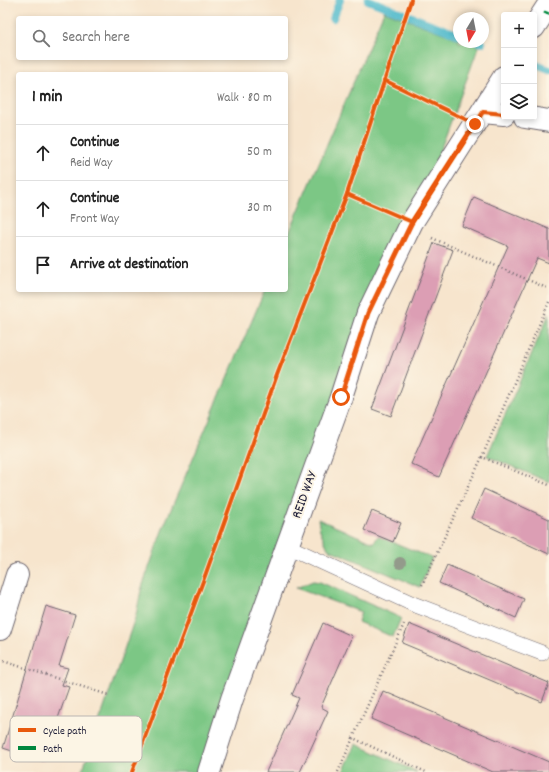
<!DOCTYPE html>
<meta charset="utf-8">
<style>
body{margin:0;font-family:Dekko,sans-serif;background:#f6f6f6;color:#222}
.controls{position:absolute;right:12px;top:12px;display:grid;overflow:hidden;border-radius:4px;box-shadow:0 2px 6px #0003}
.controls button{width:36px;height:36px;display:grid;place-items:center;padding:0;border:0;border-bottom:1px solid #e0e0e0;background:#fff;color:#222;font:20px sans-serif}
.compass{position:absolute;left:453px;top:12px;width:36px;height:36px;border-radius:50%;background:#fff;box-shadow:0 2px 6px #0003;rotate:190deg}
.stop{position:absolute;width:12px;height:12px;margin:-9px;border:3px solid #ea580c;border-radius:50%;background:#fff}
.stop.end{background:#ea580c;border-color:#fff;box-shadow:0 1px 4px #0008}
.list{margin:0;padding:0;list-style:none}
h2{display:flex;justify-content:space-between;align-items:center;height:52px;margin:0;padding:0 16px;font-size:17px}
h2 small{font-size:13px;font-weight:400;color:#767676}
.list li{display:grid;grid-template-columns:26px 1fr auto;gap:12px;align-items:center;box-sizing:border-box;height:56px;padding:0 16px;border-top:1px solid #e0e0e0}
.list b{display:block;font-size:15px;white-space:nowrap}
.list p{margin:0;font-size:13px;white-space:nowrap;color:#767676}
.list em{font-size:13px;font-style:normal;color:#767676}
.icon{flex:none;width:22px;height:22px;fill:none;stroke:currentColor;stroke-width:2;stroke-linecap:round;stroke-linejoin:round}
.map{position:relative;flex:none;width:549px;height:772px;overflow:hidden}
.search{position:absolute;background:#fff;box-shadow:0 2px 6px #0003;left:16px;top:16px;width:272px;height:44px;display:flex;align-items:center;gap:10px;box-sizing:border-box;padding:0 14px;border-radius:4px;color:#767676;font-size:15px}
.panel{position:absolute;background:#fff;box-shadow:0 2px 6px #0003;left:16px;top:72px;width:272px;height:220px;border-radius:4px}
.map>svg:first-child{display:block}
.green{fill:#7cc785;stroke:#4f7460}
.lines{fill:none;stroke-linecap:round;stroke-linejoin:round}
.stream{stroke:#50bacc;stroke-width:8}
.building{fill:#dc9eb4}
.service-casing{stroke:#6d666e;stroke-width:16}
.minor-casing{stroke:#6d666e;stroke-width:24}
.path{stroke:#6d666e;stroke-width:2.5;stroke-dasharray:1 3;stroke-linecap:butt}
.service{stroke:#fff;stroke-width:15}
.minor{stroke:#fff;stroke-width:22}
.quiet{stroke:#00873e;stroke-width:3;stroke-dasharray:6 3;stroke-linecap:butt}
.cycleway-casing{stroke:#fcf5e5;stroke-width:6}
.cycleway{stroke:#e8590c;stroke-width:4}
.tree{fill:#939a8b}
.route{stroke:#ea580c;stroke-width:5}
.labels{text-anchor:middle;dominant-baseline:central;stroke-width:4;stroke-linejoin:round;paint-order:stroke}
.street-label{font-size:14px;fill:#22223b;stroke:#fcf5e5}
.key{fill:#fcf5e5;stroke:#bbb6b2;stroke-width:1}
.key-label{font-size:11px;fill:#22223b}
</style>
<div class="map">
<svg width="549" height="772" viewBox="0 0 549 772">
<rect width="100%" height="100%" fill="#fcf5e5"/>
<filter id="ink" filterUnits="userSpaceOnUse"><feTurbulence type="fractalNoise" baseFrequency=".025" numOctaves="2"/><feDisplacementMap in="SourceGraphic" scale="8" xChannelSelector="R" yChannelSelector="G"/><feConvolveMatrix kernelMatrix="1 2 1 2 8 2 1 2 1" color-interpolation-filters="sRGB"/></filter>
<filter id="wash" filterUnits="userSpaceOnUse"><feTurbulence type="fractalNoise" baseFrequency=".012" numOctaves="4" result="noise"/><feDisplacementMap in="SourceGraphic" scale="16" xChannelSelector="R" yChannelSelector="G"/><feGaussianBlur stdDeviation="0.9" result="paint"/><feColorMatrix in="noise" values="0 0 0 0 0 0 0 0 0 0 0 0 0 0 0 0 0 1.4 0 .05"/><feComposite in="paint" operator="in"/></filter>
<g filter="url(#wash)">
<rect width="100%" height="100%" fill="#f7e5cd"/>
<g class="green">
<path d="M 384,11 L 459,39 L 459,42 L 468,42 L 479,46 L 209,772 L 82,772 L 136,615 L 141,590 L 163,528 L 265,290 L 286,290 L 286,240 Z"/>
<path d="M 549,314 L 549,482 L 487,456 Z"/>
<path d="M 318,519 L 374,543 L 378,536 L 432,558 L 420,587 L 328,549 L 320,530 Z"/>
<path d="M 313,581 L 320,582 L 401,618 L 393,637 L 358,622 L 361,612 L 296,588 Z"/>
<path d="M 356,744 L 417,772 L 343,772 Z"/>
</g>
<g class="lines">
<g class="stream">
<path d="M 368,0 L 459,35"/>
<path d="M 333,18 L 340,0"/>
<path d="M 479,42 L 482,43"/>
<path d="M 534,64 L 549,70"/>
</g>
</g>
<g id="blocks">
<g class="building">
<path d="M 474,197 L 549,229 L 549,263 L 537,258 L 439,477 L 411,464 L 508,246 L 462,226 Z"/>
<path d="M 434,243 L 453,250 L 391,416 L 372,409 Z"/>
<path d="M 484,489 L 549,519 L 549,554 L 471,518 Z"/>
<path d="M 372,511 L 401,523 L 393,542 L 364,530 Z"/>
<path d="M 447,565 L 524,599 L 516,618 L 439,583 Z"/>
<path d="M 46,606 L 75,615 L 59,666 L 68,668 L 62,685 L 69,687 L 43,761 L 3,748 Z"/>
<path d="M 323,623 L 352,636 L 321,707 L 328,711 L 300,772 L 266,772 L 299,698 L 292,695 Z"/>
<path d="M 409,624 L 549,683 L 542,702 L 402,643 Z"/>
<path d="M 383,691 L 549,762 L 549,772 L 493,772 L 371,719 Z"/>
</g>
</g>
</g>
<g filter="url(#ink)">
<use href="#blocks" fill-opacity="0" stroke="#6d666e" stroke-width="1"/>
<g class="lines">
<g class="service-casing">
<path id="service" d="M 287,546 L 413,604 L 542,653"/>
</g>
<g class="minor-casing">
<g id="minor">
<path d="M 534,27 L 549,4"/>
<path d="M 483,112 L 504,114"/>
<path d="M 525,117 L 549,121"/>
<path d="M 0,629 L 17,575"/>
<path d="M 209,772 L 232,699 L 341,397 L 368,313 L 412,222 L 504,77"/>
</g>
</g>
<g class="path">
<path d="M 432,238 L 549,289"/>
<path d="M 549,302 L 482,457 L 549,485"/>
<path d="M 422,585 L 482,457"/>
<path d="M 0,660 L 108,695"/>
<path d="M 353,738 L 404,624"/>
<path d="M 338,772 L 353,738 L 426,772"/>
</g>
<use href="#service" class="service"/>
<use href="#minor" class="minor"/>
<path class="quiet" d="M 544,12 L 549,14"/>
<g class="cycleway-casing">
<g id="cycleway">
<path d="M 384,80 L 475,124"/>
<path d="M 347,194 L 412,222 L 483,112 L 504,114"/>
<path d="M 132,772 L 206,573 L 277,375 L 347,194 L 411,0"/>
</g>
</g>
<use href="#cycleway" class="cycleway"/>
</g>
<circle class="tree" cx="400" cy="563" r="6"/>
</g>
<g class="lines" filter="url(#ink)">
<path class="route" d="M 341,397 L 368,313 L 412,222 L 475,124"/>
</g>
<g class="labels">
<g class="street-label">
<text transform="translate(305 495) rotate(-70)">REID WAY</text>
</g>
</g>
<rect x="10" y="716" width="132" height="46" rx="6" class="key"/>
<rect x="18" y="728" width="18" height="4" fill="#e8590c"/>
<rect x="18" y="746" width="18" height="4" fill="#00873e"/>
<g class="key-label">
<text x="43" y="734">Cycle path</text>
<text x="43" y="752">Path</text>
</g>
</svg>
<div class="controls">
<button>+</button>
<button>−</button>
<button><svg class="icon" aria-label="layers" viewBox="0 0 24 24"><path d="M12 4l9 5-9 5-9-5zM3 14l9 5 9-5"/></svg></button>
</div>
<svg class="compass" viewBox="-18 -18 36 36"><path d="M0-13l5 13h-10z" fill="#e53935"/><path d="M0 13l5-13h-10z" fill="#767676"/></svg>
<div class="stop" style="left:341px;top:397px"></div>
<div class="stop end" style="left:475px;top:124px"></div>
<div class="search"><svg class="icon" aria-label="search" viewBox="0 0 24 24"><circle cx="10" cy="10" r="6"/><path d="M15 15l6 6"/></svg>Search here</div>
<section class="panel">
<h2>1 min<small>Walk · 80 m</small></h2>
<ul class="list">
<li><svg class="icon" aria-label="ahead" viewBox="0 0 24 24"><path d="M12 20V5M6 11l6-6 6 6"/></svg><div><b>Continue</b><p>Reid Way</p></div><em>50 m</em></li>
<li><svg class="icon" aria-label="ahead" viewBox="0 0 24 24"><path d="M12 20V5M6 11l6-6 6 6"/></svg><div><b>Continue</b><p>Front Way</p></div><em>30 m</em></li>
<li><svg class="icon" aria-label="arrive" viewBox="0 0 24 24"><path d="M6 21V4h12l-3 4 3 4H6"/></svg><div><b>Arrive at destination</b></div></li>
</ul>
</section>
</div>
